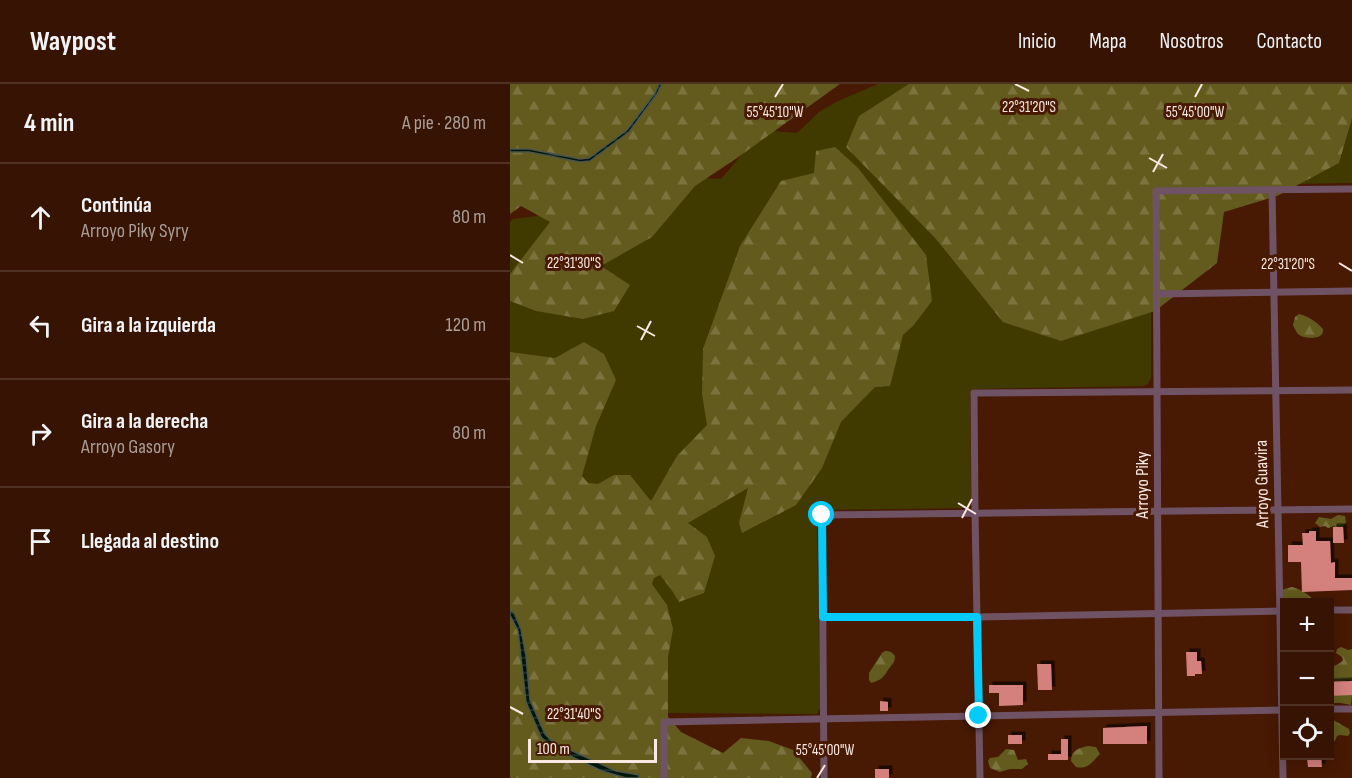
<!DOCTYPE html>
<html lang="es">
<meta charset="utf-8">
<style>
body{margin:0;font-family:"Sofia Sans Condensed",sans-serif;background:#3d1c0c;color:#f1f3f6}
.controls{position:absolute;right:18px;bottom:18px;display:grid;overflow:hidden;border-radius:0px;box-shadow:0 3px 15px #0003}
.controls button{width:54px;height:54px;display:grid;place-items:center;padding:0;border:0;border-bottom:2px solid #503224;background:#361302;color:#f1f3f6;font:30px sans-serif}
.scale{position:absolute;left:18px;bottom:15px;width:129px;box-sizing:border-box;padding-left:6px;border:3px solid #f9e9e2;border-top:0;font-size:16px;line-height:21px;white-space:nowrap;color:#f9e9e2;-webkit-text-stroke:4px #481903;paint-order:stroke}
.stop{position:absolute;width:18px;height:18px;margin:-14px;border:4px solid #04cbf9;border-radius:50%;background:#fff}
.stop.end{background:#04cbf9;border-color:#fff;box-shadow:0 2px 6px #0008}
.list{margin:0;padding:0;list-style:none}
h2{display:flex;justify-content:space-between;align-items:center;height:78px;margin:0;padding:0 24px;font-size:26px}
h2 small{font-size:20px;font-weight:400;color:#aa9e99}
.list li{display:grid;grid-template-columns:39px 1fr auto;gap:18px;align-items:center;box-sizing:border-box;height:108px;padding:0 24px;border-top:2px solid #503224}
.list b{display:block;font-size:22px;white-space:nowrap}
.list p{margin:0;font-size:20px;white-space:nowrap;color:#aa9e99}
.list em{font-size:20px;font-style:normal;color:#aa9e99}
.icon{flex:none;width:33px;height:33px;fill:none;stroke:currentColor;stroke-width:2;stroke-linecap:round;stroke-linejoin:round}
.map{position:relative;flex:none;width:842px;height:694px;overflow:hidden}
header{display:flex;align-items:center;gap:36px;box-sizing:border-box;height:84px;padding:0 30px;background:#361302;border-bottom:2px solid #503224}
header strong{font-size:28px}
nav{display:flex;gap:33px;margin-inline-start:auto;font-size:21px}
main{display:flex}
aside{flex:1;background:#361302}
.map>svg:first-child{display:block}
.green{fill:#403a00}
.forest{fill:url(#forest-firs)}
.water{fill:url(#water-rules);stroke:#4b554c;stroke-width:1.5}
.building{fill:#d4817e;filter:url(#shadow)}
.lines{fill:none;stroke-linecap:round;stroke-linejoin:round}
.minor{stroke:#6f5364;stroke-width:7}
.route{stroke:#04cbf9;stroke-width:8}
.ticks{fill:none;stroke:#f9e9e2;stroke-width:2}
.labels{text-anchor:middle;dominant-baseline:central;stroke-width:6;stroke-linejoin:round;paint-order:stroke}
.street-label{font-size:18px;fill:#f9e9e2;stroke:#481903}
.ticks-label{font-size:15px;text-anchor:middle;fill:#f9e9e2;stroke:#481903;stroke-width:6;stroke-linejoin:round;paint-order:stroke}
</style>
<header>
<strong>Waypost</strong>
<nav><a>Inicio</a><a>Mapa</a><a>Nosotros</a><a>Contacto</a></nav>
</header>
<main>
<aside>
<h2>4 min<small>A pie · 280 m</small></h2>
<ul class="list">
<li><svg class="icon" aria-label="ahead" viewBox="0 0 24 24"><path d="M12 20V5M6 11l6-6 6 6"/></svg><div><b>Continúa</b><p>Arroyo Piky Syry</p></div><em>80 m</em></li>
<li><svg class="icon" aria-label="left" viewBox="0 0 24 24"><path d="M17 20v-9H6M10 6l-5 5 5 5"/></svg><div><b>Gira a la izquierda</b></div><em>120 m</em></li>
<li><svg class="icon" aria-label="right" viewBox="0 0 24 24"><path d="M7 20v-9h11M14 6l5 5-5 5"/></svg><div><b>Gira a la derecha</b><p>Arroyo Gasory</p></div><em>80 m</em></li>
<li><svg class="icon" aria-label="arrive" viewBox="0 0 24 24"><path d="M6 21V4h12l-3 4 3 4H6"/></svg><div><b>Llegada al destino</b></div></li>
</ul>
</aside>
<div class="map">
<svg width="842" height="694" viewBox="0 0 842 694">
<defs>
<pattern id="forest-firs" width="22" height="20" patternUnits="userSpaceOnUse" patternTransform="scale(1.5)"><rect width="22" height="20" fill="#635b1d"/><path d="M5 1l3.5 6h-7zM16 11l3.5 6h-7z" fill="#7a733e"/></pattern>
<pattern id="water-rules" width="6" height="5" patternUnits="userSpaceOnUse" patternTransform="scale(1.5)"><rect width="6" height="5" fill="#00160b"/><path d="M0 2.5h6" fill="none" stroke="#26382e"/></pattern>
<filter id="shadow"><feDropShadow dx="3.5" dy="-3.5" stdDeviation="0" flood-color="#0009"/></filter>
</defs>
<rect width="100%" height="100%" fill="#481903"/>
<path class="green" d="M 368,0 L 842,0 L 842,99 L 648,102 L 641,109 L 641,294 L 638,300 L 632,302 L 464,305 L 460,311 L 461,418 L 459,424 L 315,426 L 309,428 L 307,434 L 310,624 L 307,630 L 159,629 L 0,694 L 0,138 L 3,135 L 107,122 L 159,92 L 211,95 L 253,46 L 287,49 L 310,27 L 328,17 Z"/>
<g class="forest">
<path d="M 0,0 L 330,0 L 227,74 L 185,102 L 142,153 L 91,182 L 120,201 L 104,227 L 73,235 L 26,227 L 0,217 L 0,190 L 40,138 L 11,122 L 0,130 Z"/>
<path d="M 399,0 L 842,0 L 842,34 L 829,79 L 767,112 L 714,128 L 707,179 L 645,227 L 551,257 L 493,238 L 426,155 L 336,63 L 349,32 Z"/>
<path d="M 325,63 L 348,84 L 416,171 L 422,217 L 403,242 L 393,251 L 380,302 L 365,303 L 331,338 L 312,384 L 286,421 L 232,449 L 229,439 L 238,404 L 178,439 L 197,453 L 205,472 L 194,509 L 169,518 L 161,505 L 150,491 L 144,494 L 142,500 L 157,521 L 163,545 L 158,573 L 158,633 L 171,648 L 213,669 L 231,654 L 259,657 L 283,666 L 302,689 L 301,694 L 0,694 L 0,268 L 45,274 L 74,258 L 94,270 L 106,296 L 86,342 L 72,392 L 78,399 L 88,400 L 104,391 L 120,391 L 141,417 L 167,372 L 197,341 L 192,310 L 193,265 L 230,162 L 271,97 L 304,89 L 306,67 Z"/>
<path d="M 789,230 C 798,232 807,238 813,245 C 813,247 813,249 812,250 C 808,256 792,254 788,250 C 786,248 784,243 783,241 L 785,233 Z"/>
<path d="M 828,431 L 835,432 L 836,439 L 832,444 L 828,445 L 824,442 L 818,444 L 815,442 L 810,443 L 805,439 L 809,433 L 821,435 Z"/>
<path d="M 782,503 C 790,505 801,511 804,518 L 778,518 L 771,512 L 772,508 L 774,505 Z"/>
<path d="M 831,563 L 838,566 L 842,565 L 842,597 L 838,596 L 829,599 L 820,597 L 820,584 L 830,579 L 833,576 L 832,573 L 826,569 L 827,565 Z"/>
<path d="M 375,567 C 380,567 382,568 385,572 C 385,579 382,580 378,586 C 373,594 371,596 361,599 L 359,596 L 359,589 L 372,569 Z"/>
<path d="M 842,610 L 841,621 L 831,619 L 820,619 L 820,613 L 826,611 Z"/>
<path d="M 820,634 L 839,645 L 840,649 L 838,652 L 830,651 L 827,652 L 825,657 L 820,659 Z"/>
<path d="M 578,662 L 586,663 L 590,670 C 583,677 578,686 566,683 L 561,677 C 561,666 569,664 578,662 Z"/>
<path d="M 496,665 L 504,666 L 508,676 L 516,675 L 518,680 L 512,685 L 500,685 L 490,688 L 480,684 L 478,677 L 480,674 L 488,673 Z"/>
</g>
<g class="water">
<path d="M 149,0 L 152,0 L 147,10 L 119,48 L 80,77 L 70,78 L 19,68 L 0,68 L 0,65 L 19,65 L 70,75 L 79,74 L 117,46 L 145,9 Z"/>
<path d="M 0,526 L 4,529 L 11,545 L 16,572 L 20,616 L 35,650 L 43,658 L 106,687 L 129,691 L 129,694 L 116,694 L 92,687 L 41,663 L 31,653 L 16,618 L 8,547 L 0,531 Z"/>
</g>
<g class="building">
<path d="M 823,443 L 833,443 L 834,459 L 823,459 Z"/>
<path d="M 799,447 L 806,447 L 806,457 L 820,457 L 821,479 L 825,478 L 825,494 L 842,494 L 842,506 L 792,508 L 791,478 L 778,478 L 778,461 L 793,461 L 792,449 L 799,449 Z"/>
<path d="M 676,568 L 687,568 L 687,577 L 691,577 L 692,590 L 685,590 L 685,592 L 677,592 Z"/>
<path d="M 527,580 L 541,580 L 542,606 L 528,606 Z"/>
<path d="M 842,597 L 842,611 L 819,612 L 819,598 Z"/>
<path d="M 479,601 L 513,601 L 513,621 L 489,622 L 489,609 L 479,609 Z"/>
<path d="M 370,617 L 378,618 L 378,627 L 370,627 Z"/>
<path d="M 637,642 L 637,660 L 593,660 L 593,644 Z"/>
<rect x="498" y="651" width="14" height="9"/>
<path d="M 551,655 L 558,655 L 558,676 L 538,676 L 538,670 L 551,670 Z"/>
<path d="M 801,672 L 811,672 L 812,683 L 798,683 L 797,674 L 801,674 Z"/>
<rect x="365" y="685" width="14" height="9"/>
</g>
<g class="lines">
<g class="minor">
<path d="M 762,106 L 773,694"/>
<path d="M 646,210 L 842,207"/>
<path d="M 820,526 L 842,526"/>
<path d="M 313,533 L 467,533 L 774,527"/>
<path d="M 820,625 L 842,625"/>
<path d="M 154,694 L 154,638 L 774,626"/>
<path d="M 314,694 L 312,431 L 842,425"/>
<path d="M 470,694 L 465,429 L 464,309 L 842,306"/>
<path d="M 649,694 L 646,107 L 842,105"/>
</g>
</g>
<g class="lines">
<path class="route" d="M 312,431 L 313,533 L 467,533 L 469,632"/>
</g>
<path class="ticks" d="M 505,0 L 519,7M 265,13 L 273,0M 685,13 L 692,0M 639,74 L 657,84M 643,88 L 653,70M 0,171 L 13,179M 829,179 L 842,187M 127,242 L 145,252M 131,256 L 141,237M 448,419 L 466,430M 452,434 L 462,415M 0,623 L 13,630M 307,694 L 315,681"/>
<g class="labels">
<g class="street-label">
<text transform="translate(752 400) rotate(-91)">Arroyo Guavira</text>
<text transform="translate(632 401) rotate(-90)">Arroyo Piky</text>
</g>
</g>
<g class="ticks-label">
<text x="519" y="28">22°31'20"S</text>
<text x="265" y="33">55°45'10"W</text>
<text x="685" y="33">55°45'00"W</text>
<text x="64" y="184">22°31'30"S</text>
<text x="778" y="185">22°31'20"S</text>
<text x="64" y="635">22°31'40"S</text>
<text x="315" y="671">55°45'00"W</text>
</g>
</svg>
<div class="controls">
<button>+</button>
<button>−</button>
<button><svg class="icon" aria-label="locate" viewBox="0 0 24 24"><circle cx="12" cy="12" r="6"/><path d="M12 2v4M12 18v4M2 12h4M18 12h4"/></svg></button>
</div>
<div class="scale">100 m</div>
<div class="stop" style="left:312px;top:431px"></div>
<div class="stop end" style="left:469px;top:632px"></div>
</div>
</main>
